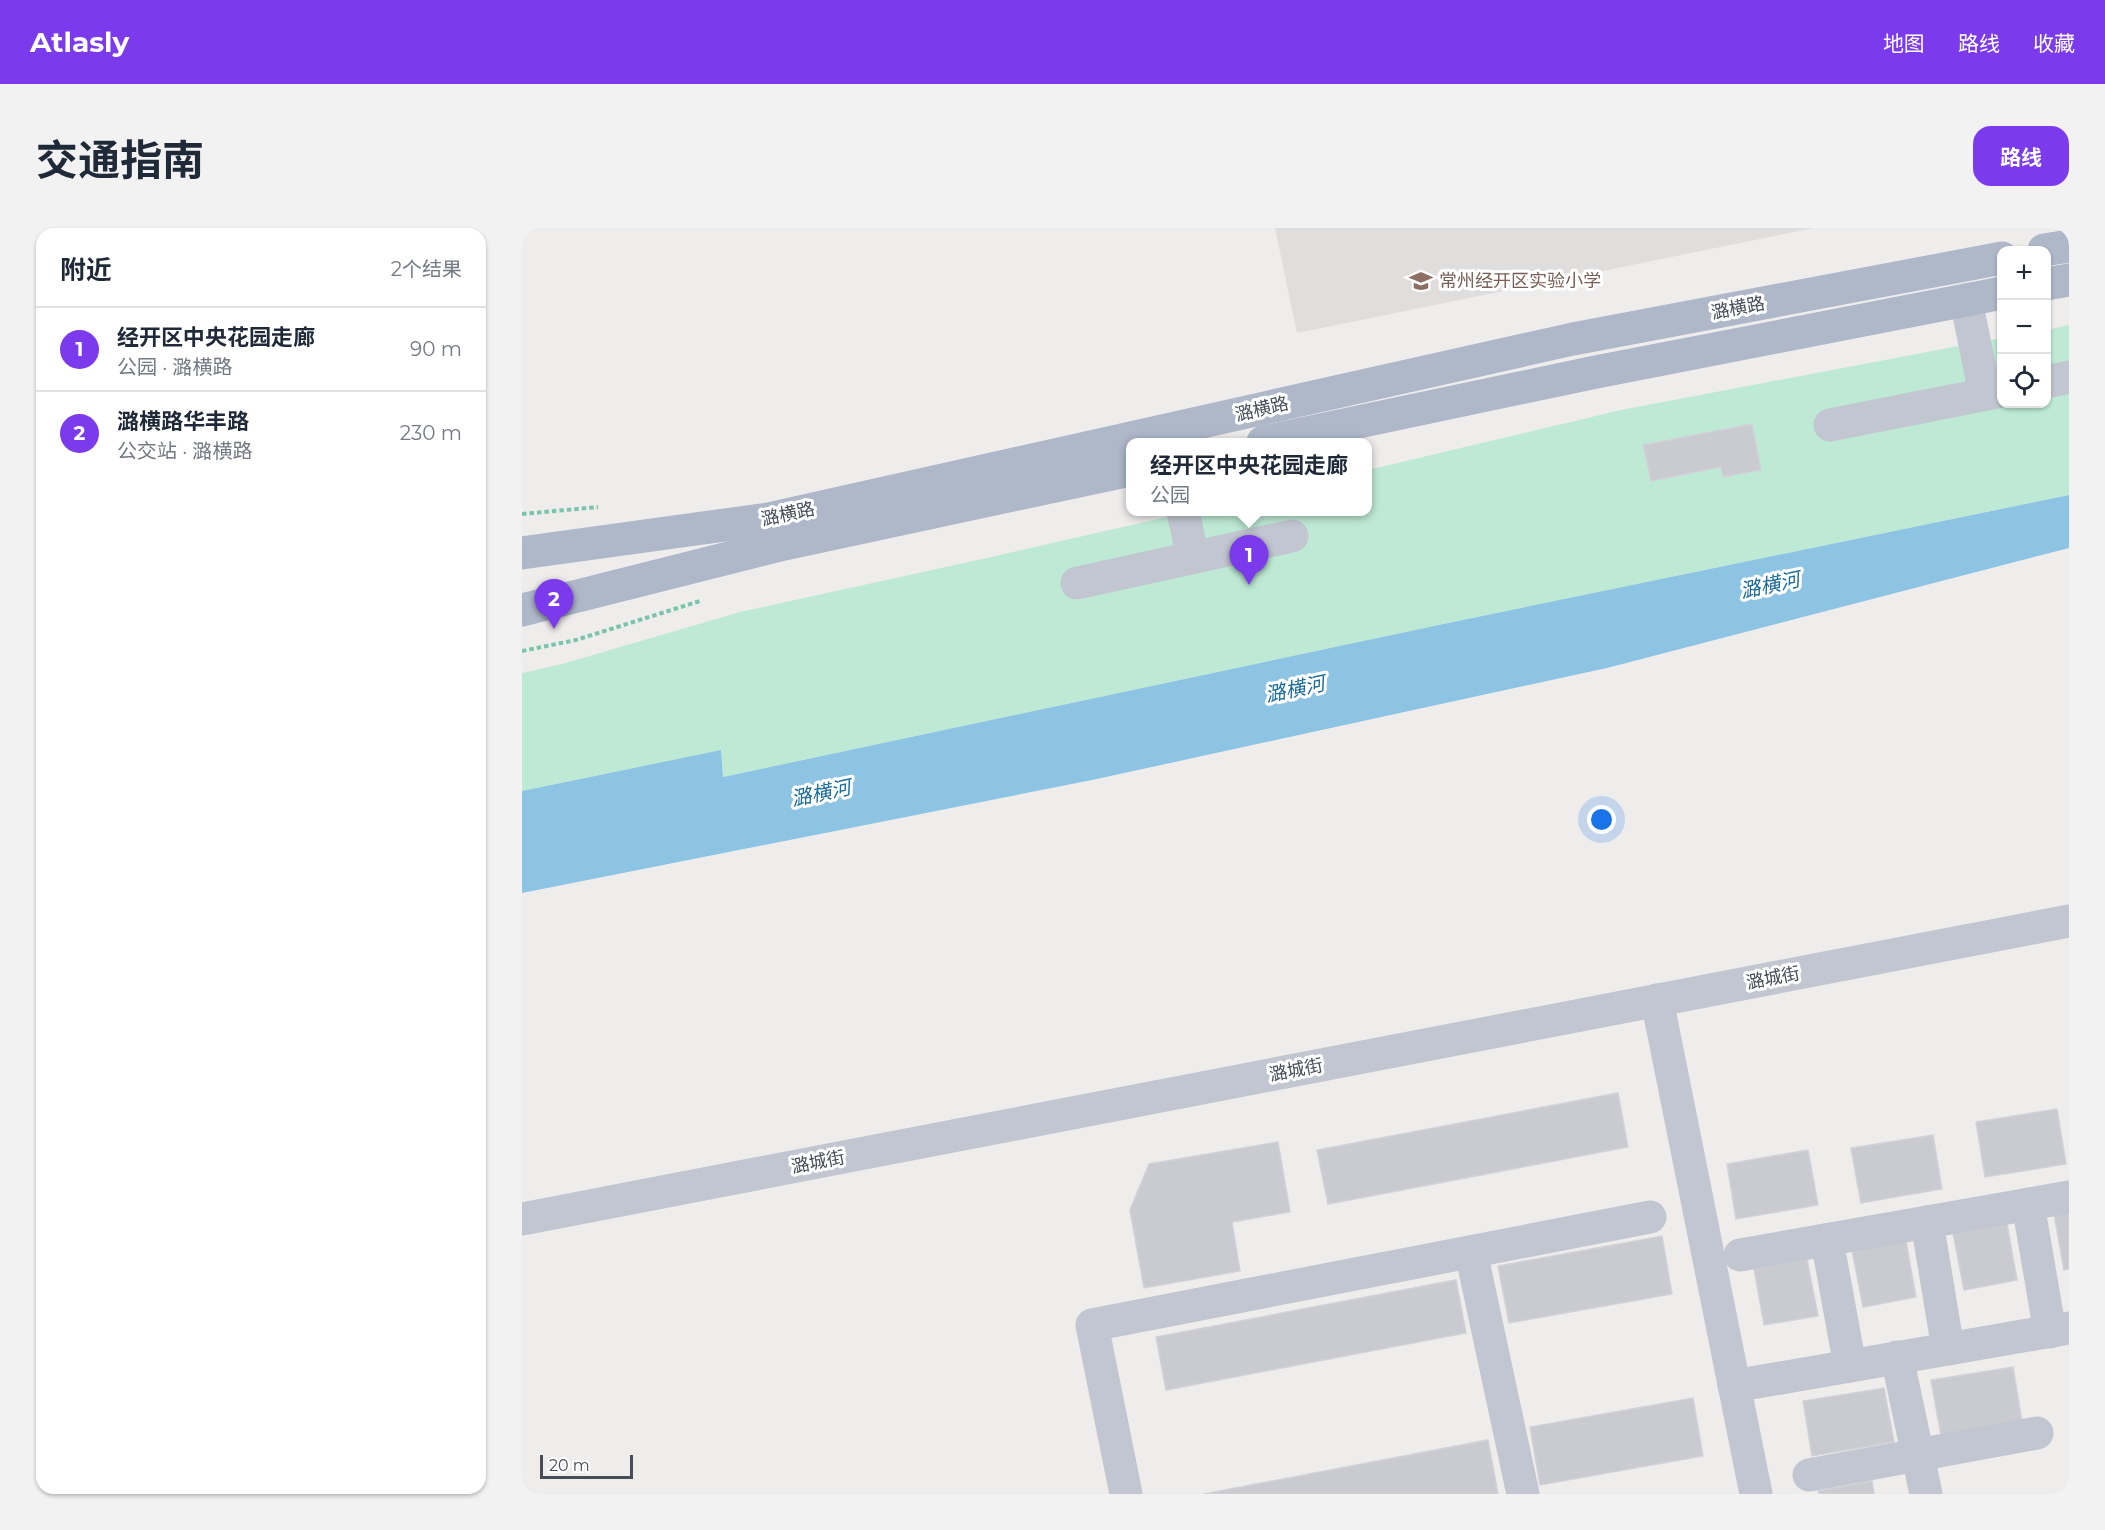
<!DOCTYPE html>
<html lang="zh">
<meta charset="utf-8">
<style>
body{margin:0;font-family:Montserrat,"Noto Sans SC",sans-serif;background:#f2f2f3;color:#1f2937}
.controls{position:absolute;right:18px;top:18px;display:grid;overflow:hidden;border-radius:12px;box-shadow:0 2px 4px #0004}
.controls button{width:54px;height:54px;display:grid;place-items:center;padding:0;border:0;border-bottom:2px solid #e0e1e3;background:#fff;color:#1f2937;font:30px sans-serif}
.scale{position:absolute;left:18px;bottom:15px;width:93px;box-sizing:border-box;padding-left:6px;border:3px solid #464d58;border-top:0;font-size:16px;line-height:21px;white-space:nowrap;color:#464d58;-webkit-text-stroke:4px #fff;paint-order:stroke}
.you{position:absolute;left:1080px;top:592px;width:21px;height:21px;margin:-15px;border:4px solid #fff;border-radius:50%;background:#1a73e8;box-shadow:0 0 0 9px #1a73e833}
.badge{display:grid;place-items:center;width:39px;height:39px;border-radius:50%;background:#7c3aed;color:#fff;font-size:20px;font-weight:700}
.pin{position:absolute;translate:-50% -50px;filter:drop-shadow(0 2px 3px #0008)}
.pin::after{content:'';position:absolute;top:32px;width:21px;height:18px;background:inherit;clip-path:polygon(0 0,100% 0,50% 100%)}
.popup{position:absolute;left:604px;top:210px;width:246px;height:78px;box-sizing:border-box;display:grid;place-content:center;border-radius:12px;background:#fff;filter:drop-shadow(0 2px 4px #0005);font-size:20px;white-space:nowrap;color:#747a83}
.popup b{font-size:22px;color:#1f2937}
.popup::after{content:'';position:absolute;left:50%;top:100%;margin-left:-12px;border:12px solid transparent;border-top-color:#fff}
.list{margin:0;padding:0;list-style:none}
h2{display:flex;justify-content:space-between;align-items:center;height:78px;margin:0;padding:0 24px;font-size:26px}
h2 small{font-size:20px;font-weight:400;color:#747a83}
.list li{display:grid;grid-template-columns:39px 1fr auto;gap:18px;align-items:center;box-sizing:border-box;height:84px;padding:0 24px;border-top:2px solid #e0e1e3}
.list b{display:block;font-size:22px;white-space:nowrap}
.list p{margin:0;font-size:20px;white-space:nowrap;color:#747a83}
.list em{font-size:20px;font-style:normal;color:#747a83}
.icon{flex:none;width:33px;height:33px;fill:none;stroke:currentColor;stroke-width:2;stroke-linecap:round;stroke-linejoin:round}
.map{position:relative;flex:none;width:1547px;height:1266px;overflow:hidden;border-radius:18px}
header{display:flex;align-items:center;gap:36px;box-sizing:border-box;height:84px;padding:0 30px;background:#7c3aed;color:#fff}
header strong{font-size:28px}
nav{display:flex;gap:33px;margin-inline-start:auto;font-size:21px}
.intro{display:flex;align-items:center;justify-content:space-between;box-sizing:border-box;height:144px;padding:0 36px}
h1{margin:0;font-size:42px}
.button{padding:15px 27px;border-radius:18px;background:#7c3aed;color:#fff;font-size:21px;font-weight:700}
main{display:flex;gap:36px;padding:0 36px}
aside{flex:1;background:#fff;border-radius:18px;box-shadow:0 2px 4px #0004}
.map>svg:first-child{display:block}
.education{fill:#e0dedd}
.green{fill:#beead5}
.water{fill:#8ec4e3}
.building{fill:#cacbd1;stroke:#d1d2d8;stroke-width:1.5}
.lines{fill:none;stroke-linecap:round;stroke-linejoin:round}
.path{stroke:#79c4ab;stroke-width:4;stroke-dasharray:4.5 3;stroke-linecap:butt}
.minor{stroke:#c1c6d1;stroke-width:33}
.major{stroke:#aeb8c9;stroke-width:33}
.labels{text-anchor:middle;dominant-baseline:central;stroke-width:6;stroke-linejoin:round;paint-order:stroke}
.education-label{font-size:18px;fill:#785e54;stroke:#fff;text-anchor:start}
.street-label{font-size:18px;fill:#464d58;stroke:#fff}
.water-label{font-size:20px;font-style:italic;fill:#186a99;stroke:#fff}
</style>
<header>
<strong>Atlasly</strong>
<nav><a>地图</a><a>路线</a><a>收藏</a></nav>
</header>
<div class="intro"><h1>交通指南</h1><a class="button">路线</a></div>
<main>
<aside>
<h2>附近<small>2个结果</small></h2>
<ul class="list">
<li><span class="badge">1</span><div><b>经开区中央花园走廊</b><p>公园 · 潞横路</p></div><em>90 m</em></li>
<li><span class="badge">2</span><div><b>潞横路华丰路</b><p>公交站 · 潞横路</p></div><em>230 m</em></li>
</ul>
</aside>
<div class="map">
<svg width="1547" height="1266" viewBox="0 0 1547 1266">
<rect width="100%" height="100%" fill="#efedec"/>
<path class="education" d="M 753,0 L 1292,0 L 775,105 Z"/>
<path class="green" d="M 1547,97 L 1547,267 L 931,394 L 201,549 L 199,522 L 0,563 L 0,445 L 40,436 L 218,384 L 469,329 L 667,284 L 846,284 L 846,242 L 1099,182 L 1479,110 L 1480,176 L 1524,176 L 1525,102 Z"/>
<path class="water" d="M 1547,267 L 1547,320 L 1085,440 L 570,552 L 0,665 L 0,563 L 199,522 L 201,549 L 931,394 Z"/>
<g class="building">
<path d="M 1230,196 L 1239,242 L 1201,249 L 1199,239 L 1129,253 L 1121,217 Z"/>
<path d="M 1096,865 L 1106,919 L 806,976 L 795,922 Z"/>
<path d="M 1535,881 L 1544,936 L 1463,949 L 1454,894 Z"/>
<path d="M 1411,907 L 1420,961 L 1339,975 L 1329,920 Z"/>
<path d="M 756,914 L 768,984 L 710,994 L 718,1043 L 622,1060 L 608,982 L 627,936 Z"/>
<path d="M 1286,922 L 1296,977 L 1214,991 L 1205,936 Z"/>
<path d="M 1547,984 L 1547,1041 L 1542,1042 L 1532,986 Z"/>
<path d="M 1485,996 L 1495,1052 L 1442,1062 L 1431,1005 Z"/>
<path d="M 1140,1008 L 1150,1066 L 987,1095 L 976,1038 Z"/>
<path d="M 1384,1013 L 1394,1069 L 1341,1079 L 1330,1022 Z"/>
<path d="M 1285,1031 L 1296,1088 L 1242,1097 L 1232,1041 Z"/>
<path d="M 934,1052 L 944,1105 L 644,1162 L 634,1109 Z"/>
<path d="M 1491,1139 L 1500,1194 L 1419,1207 L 1409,1152 Z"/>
<path d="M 1362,1160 L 1372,1214 L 1290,1228 L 1281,1173 Z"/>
<path d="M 1171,1170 L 1181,1228 L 1018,1257 L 1008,1199 Z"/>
<path d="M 966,1212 L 976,1266 L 682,1266 Z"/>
<path d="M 1350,1253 L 1352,1266 L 1297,1266 L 1296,1263 Z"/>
</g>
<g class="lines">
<g class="path">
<path d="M 0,286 L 76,279"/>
<path d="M 0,423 L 54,412 L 178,373"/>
</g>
<g class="minor">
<path d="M 1444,72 L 1463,166"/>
<path d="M 1524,154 L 1547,149"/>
<path d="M 1308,197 L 1480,163"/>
<path d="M 661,284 L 671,329"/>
<path d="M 555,355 L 770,308"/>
<path d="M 1135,772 L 1234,1266"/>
<path d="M 1506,976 L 1528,1104"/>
<path d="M 0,991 L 1547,693"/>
<path d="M 1405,994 L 1426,1121"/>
<path d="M 1305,1012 L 1328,1138"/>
<path d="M 949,1024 L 1001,1266"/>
<path d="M 1218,1027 L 1547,969"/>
<path d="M 1375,1129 L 1404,1266"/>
<path d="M 1212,1158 L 1547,1100"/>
<path d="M 1287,1247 L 1515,1205"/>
<path d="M 604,1266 L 570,1097 L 1128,989"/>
</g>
<g class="major">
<path d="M 1522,22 L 1547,18"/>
<path d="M 1524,56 L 1547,52"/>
<path d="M 741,214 L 1074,144 L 1480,65"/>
<path d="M 0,325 L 246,291 L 1051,111 L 1480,30"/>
<path d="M 0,382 L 262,316 L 608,242"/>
</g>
</g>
<defs>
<g id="school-bare" transform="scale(1.8)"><path d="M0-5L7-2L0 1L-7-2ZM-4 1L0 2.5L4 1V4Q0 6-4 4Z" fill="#8d6e63" stroke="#fff" stroke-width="2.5" paint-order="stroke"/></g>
</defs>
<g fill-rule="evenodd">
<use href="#school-bare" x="899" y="53"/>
</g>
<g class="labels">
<g class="education-label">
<text x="917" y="53">常州经开区实验小学</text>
</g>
<g class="street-label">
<text transform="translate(1216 80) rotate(-11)">潞横路</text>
<text transform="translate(740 181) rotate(-13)">潞横路</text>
<text transform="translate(266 286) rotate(-12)">潞横路</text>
<text transform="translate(1251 750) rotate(-11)">潞城街</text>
<text transform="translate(774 842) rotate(-11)">潞城街</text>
<text transform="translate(296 934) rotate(-11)">潞城街</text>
</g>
<g class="water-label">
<text transform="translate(1248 357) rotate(-12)">潞横河</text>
<text transform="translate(773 461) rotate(-12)">潞横河</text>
<text transform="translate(299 565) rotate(-12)">潞横河</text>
</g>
</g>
</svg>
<div class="controls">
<button>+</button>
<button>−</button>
<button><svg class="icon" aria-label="locate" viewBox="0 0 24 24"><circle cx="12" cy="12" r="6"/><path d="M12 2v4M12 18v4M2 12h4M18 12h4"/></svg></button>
</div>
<div class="scale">20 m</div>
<div class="you"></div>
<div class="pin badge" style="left:727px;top:357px">1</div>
<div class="popup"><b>经开区中央花园走廊</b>公园</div>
<div class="pin badge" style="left:32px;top:401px">2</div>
</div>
</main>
